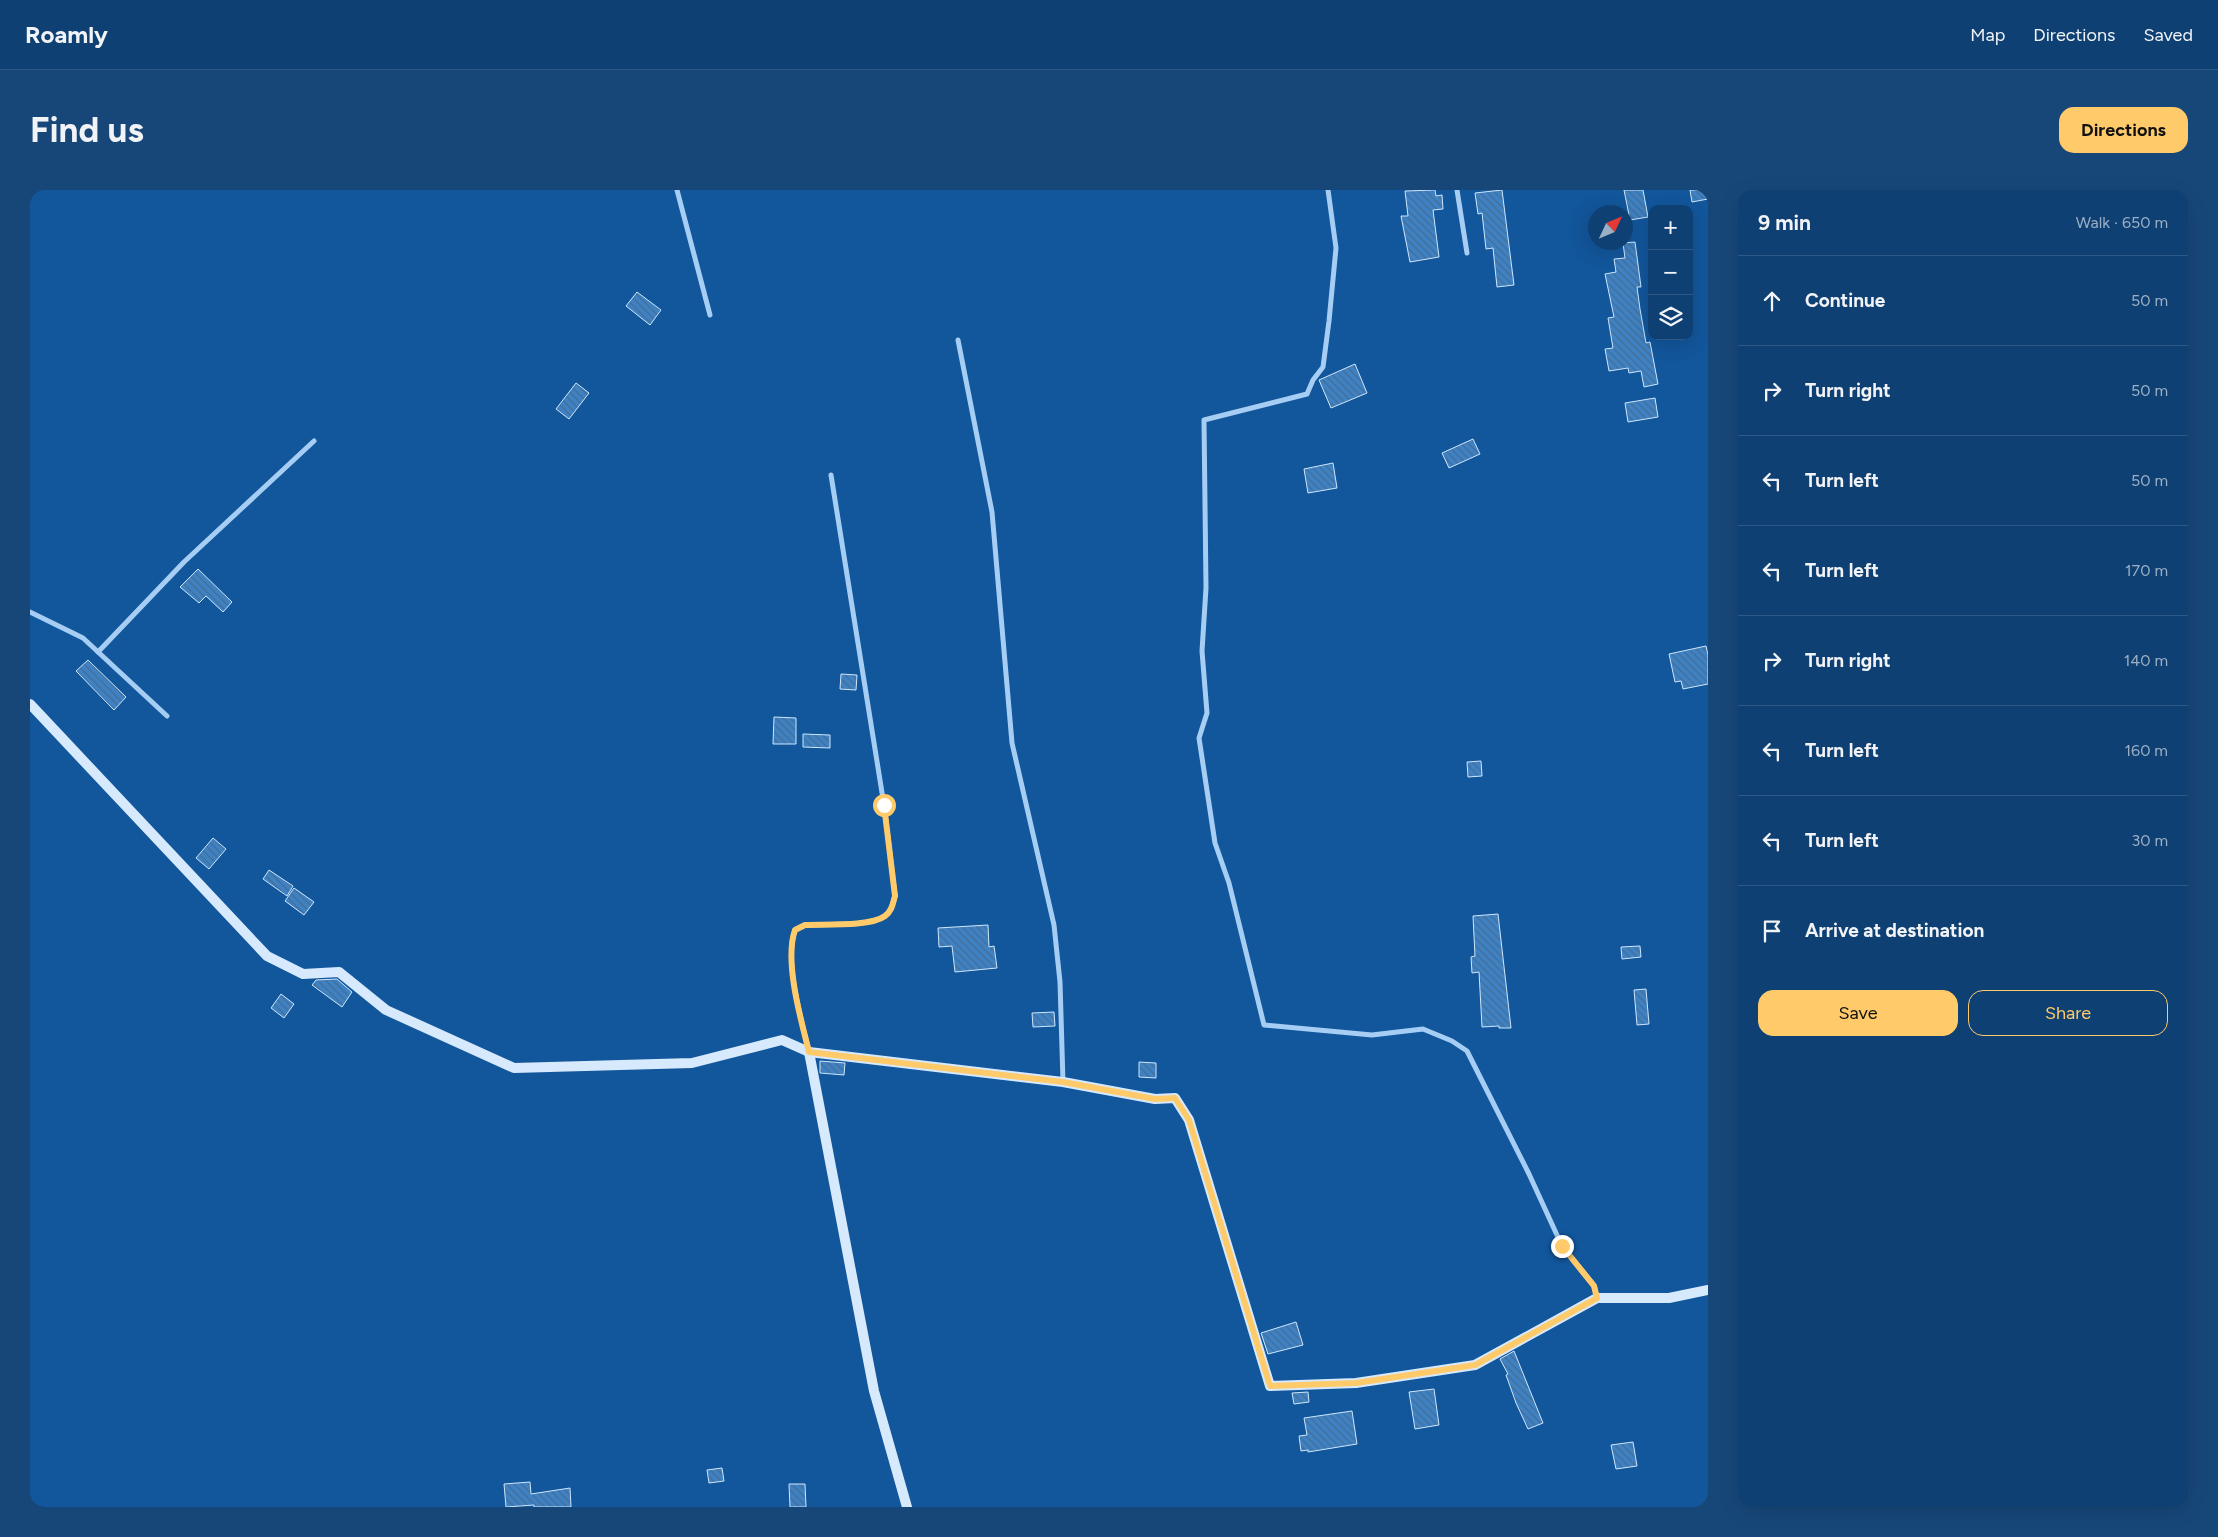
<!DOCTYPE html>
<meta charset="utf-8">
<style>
body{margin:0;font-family:Figtree,sans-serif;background:#174779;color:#f1f3f6}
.controls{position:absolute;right:15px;top:15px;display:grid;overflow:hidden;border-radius:10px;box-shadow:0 5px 20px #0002}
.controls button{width:45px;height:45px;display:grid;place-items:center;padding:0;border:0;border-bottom:1px solid #2e5986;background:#0e4074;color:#f1f3f6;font:25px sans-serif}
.compass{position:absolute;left:1558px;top:15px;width:45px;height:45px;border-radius:50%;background:#0e4074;box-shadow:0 5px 20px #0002;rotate:46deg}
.stop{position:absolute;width:15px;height:15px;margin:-11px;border:4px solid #ffca69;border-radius:50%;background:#fff}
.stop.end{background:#ffca69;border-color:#fff;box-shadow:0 1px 5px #0008}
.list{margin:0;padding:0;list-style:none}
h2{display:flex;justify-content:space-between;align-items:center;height:65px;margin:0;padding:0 20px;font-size:21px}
h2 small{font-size:16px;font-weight:400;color:#9bafc5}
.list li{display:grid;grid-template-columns:32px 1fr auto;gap:15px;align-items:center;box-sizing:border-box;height:90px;padding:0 20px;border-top:1px solid #2e5986}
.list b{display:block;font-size:19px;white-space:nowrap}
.list em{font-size:16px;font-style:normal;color:#9bafc5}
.actions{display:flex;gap:10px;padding:15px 20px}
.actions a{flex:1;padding:11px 0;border:1px solid #ffca69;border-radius:15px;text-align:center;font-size:18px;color:#ffca69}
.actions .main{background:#ffca69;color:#111}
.icon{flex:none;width:28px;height:28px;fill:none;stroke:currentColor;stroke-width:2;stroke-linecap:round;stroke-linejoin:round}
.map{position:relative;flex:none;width:1678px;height:1317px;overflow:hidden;border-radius:15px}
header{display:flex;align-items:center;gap:30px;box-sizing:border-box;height:70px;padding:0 25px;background:#0e4074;border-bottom:1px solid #2e5986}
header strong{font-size:24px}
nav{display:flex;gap:28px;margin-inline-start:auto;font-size:18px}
.intro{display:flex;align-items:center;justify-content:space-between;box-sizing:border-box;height:120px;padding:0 30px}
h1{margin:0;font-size:35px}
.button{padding:12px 22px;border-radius:15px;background:#ffca69;color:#111;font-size:18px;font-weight:700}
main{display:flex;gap:30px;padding:0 30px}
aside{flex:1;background:#0e4074;border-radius:15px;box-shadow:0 5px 20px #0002}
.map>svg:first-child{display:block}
.building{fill:url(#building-back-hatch);stroke:#cee7fd}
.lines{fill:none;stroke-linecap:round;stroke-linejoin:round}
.street{stroke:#a6cef4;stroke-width:5}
.secondary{stroke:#d6e9fd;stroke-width:10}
.route{stroke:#ffca69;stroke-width:6}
</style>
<header>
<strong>Roamly</strong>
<nav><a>Map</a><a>Directions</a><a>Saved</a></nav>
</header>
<div class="intro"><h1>Find us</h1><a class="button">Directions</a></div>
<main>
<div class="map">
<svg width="1678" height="1317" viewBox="0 0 1678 1317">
<defs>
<pattern id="building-back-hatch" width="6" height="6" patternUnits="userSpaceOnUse" patternTransform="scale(1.25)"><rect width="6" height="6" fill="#3f82c4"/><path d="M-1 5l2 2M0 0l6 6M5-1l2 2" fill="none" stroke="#446c94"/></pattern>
</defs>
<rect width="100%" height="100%" fill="#12569b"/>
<g class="building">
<path d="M 1405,0 L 1406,6 L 1412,5 L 1413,19 L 1403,20 L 1409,67 L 1380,72 L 1371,26 L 1378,26 L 1375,1 Z"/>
<path d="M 1472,0 L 1484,95 L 1467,97 L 1463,58 L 1456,59 L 1452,23 L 1448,24 L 1445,3 Z"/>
<path d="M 1594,0 L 1613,0 L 1618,27 L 1600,30 Z"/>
<path d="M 1660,0 L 1678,0 L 1678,9 L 1662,12 Z"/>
<path d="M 1605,52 L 1611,97 L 1607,97 L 1610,119 L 1616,153 L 1620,152 L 1628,194 L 1614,197 L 1611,181 L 1599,183 L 1598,178 L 1579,181 L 1575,159 L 1583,158 L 1578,128 L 1584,127 L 1575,84 L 1586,82 L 1584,69 L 1595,68 L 1593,53 Z"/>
<path d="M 607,102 L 631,120 L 620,135 L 596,116 Z"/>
<path d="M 1325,174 L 1337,203 L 1301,218 L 1289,190 Z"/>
<path d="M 546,193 L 559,203 L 539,229 L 526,219 Z"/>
<path d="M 1625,208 L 1628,227 L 1598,232 L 1595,213 Z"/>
<path d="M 1443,249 L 1450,264 L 1419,278 L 1412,263 Z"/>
<path d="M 1303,273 L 1307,298 L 1278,303 L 1274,279 Z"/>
<path d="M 168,379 L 202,412 L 193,422 L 176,406 L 169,413 L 150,397 Z"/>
<path d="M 1676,456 L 1678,465 L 1678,494 L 1653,499 L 1651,491 L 1645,492 L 1639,464 Z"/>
<path d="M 58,470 L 96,507 L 84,520 L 46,481 Z"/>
<path d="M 811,484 L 827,485 L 826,500 L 810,499 Z"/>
<path d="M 744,527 L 766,528 L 766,554 L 743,554 Z"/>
<path d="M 773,544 L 800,545 L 800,558 L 773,557 Z"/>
<path d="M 1451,571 L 1452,586 L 1438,587 L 1437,572 Z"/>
<path d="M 183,648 L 196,659 L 179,679 L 166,668 Z"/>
<path d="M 239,680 L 263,696 L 257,706 L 233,689 Z"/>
<path d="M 264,698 L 284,712 L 274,725 L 255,711 Z"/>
<path d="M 1468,724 L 1481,838 L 1469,838 L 1469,836 L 1452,837 L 1449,782 L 1442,783 L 1441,767 L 1445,766 L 1443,726 Z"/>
<path d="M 958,735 L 959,757 L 964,756 L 967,778 L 925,782 L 922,756 L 909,757 L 908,738 Z"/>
<path d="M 1610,756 L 1611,767 L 1592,769 L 1591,757 Z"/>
<path d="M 307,789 L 322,802 L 312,817 L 282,795 L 286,790 Z"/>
<path d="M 1616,799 L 1619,834 L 1607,835 L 1604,800 Z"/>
<path d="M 251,804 L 264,814 L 254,828 L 241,818 Z"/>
<path d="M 1024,822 L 1025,836 L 1003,837 L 1002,823 Z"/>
<path d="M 790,871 L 815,873 L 814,885 L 790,883 Z"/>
<path d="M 1109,872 L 1126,873 L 1126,888 L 1109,887 Z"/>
<path d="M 1266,1132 L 1273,1155 L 1238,1164 L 1231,1143 Z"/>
<path d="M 1484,1161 L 1513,1233 L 1498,1239 L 1486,1213 L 1476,1185 L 1478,1184 L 1470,1169 Z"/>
<path d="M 1404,1199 L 1409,1235 L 1385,1239 L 1379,1202 Z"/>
<path d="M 1278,1202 L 1279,1212 L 1264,1214 L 1262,1203 Z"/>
<path d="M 1322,1221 L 1327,1254 L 1278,1262 L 1278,1260 L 1271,1261 L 1269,1246 L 1277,1245 L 1274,1228 Z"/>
<path d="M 1603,1252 L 1607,1276 L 1586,1279 L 1581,1255 Z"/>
<path d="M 692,1278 L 694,1291 L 679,1293 L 677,1280 Z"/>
<path d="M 500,1292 L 501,1304 L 540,1298 L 541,1317 L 504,1317 L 504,1315 L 476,1317 L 474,1294 Z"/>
<path d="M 759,1294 L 775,1294 L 776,1317 L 760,1317 Z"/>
</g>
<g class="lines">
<g class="street">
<path d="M 647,0 L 680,125"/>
<path d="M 1298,0 L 1306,58 L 1299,131 L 1293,177 L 1283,190 L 1277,204 L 1174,230 L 1176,398 L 1172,461 L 1177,523 L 1169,548 L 1185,653 L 1199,693 L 1234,835 L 1342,845 L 1393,839 L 1422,851 L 1437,861 L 1499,984 L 1532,1056 L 1564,1095 L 1567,1108"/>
<path d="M 1427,0 L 1437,63"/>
<path d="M 928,150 L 962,322 L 982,553 L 1024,735 L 1030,792 L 1033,892"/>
<path d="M 0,422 L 53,448 L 137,526"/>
<path d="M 68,462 L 154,372 L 284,251"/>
<path d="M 779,861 C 771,829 754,771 765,740 L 775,735 C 795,734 840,737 855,726 C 862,721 863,713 865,705 L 854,615 L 801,285"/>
</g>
<g class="secondary">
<path d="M 0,514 L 237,766 L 273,784 L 309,782 L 356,820 L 484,878 L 662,873 L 752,850 L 779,862 L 1033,892 L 1125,909 L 1145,908 L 1159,930 L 1240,1196 L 1326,1193 L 1445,1175 L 1567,1108 L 1639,1108 L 1678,1100"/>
<path d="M 779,862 L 844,1201 L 877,1317"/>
</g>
</g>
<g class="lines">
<path class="route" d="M 854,615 L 865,706 C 863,713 862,721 855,726 C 840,737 795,734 775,735 L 765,740 C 754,771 771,830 779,862 L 1033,892 L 1125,909 L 1145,908 L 1159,930 L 1240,1196 L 1326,1193 L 1445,1175 L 1567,1108 L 1564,1096 L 1532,1056"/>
</g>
</svg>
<div class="controls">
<button>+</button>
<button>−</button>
<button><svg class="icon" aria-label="layers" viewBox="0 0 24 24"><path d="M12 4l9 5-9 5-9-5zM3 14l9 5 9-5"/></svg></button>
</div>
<svg class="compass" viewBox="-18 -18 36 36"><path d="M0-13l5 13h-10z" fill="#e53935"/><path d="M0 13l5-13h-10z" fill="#9bafc5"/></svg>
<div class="stop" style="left:854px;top:615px"></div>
<div class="stop end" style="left:1532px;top:1056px"></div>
</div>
<aside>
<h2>9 min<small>Walk · 650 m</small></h2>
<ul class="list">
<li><svg class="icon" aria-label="ahead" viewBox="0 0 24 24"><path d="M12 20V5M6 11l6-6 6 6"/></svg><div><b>Continue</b></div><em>50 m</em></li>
<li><svg class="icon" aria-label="right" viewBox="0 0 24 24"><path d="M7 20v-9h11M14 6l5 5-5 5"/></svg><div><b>Turn right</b></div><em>50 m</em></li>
<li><svg class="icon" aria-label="left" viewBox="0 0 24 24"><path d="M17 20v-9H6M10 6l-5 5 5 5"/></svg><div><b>Turn left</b></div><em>50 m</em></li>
<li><svg class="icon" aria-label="left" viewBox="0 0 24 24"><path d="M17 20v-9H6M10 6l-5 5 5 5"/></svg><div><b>Turn left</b></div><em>170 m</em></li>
<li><svg class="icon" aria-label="right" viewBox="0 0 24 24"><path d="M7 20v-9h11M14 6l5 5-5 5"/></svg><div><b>Turn right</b></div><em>140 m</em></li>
<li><svg class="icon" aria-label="left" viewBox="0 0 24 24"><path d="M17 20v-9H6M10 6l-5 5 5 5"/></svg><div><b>Turn left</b></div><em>160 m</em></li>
<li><svg class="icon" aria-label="left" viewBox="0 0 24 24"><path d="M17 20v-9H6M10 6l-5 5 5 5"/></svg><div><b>Turn left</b></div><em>30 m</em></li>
<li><svg class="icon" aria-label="arrive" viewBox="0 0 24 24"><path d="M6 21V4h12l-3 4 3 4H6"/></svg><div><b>Arrive at destination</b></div></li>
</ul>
<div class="actions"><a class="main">Save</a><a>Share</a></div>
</aside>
</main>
